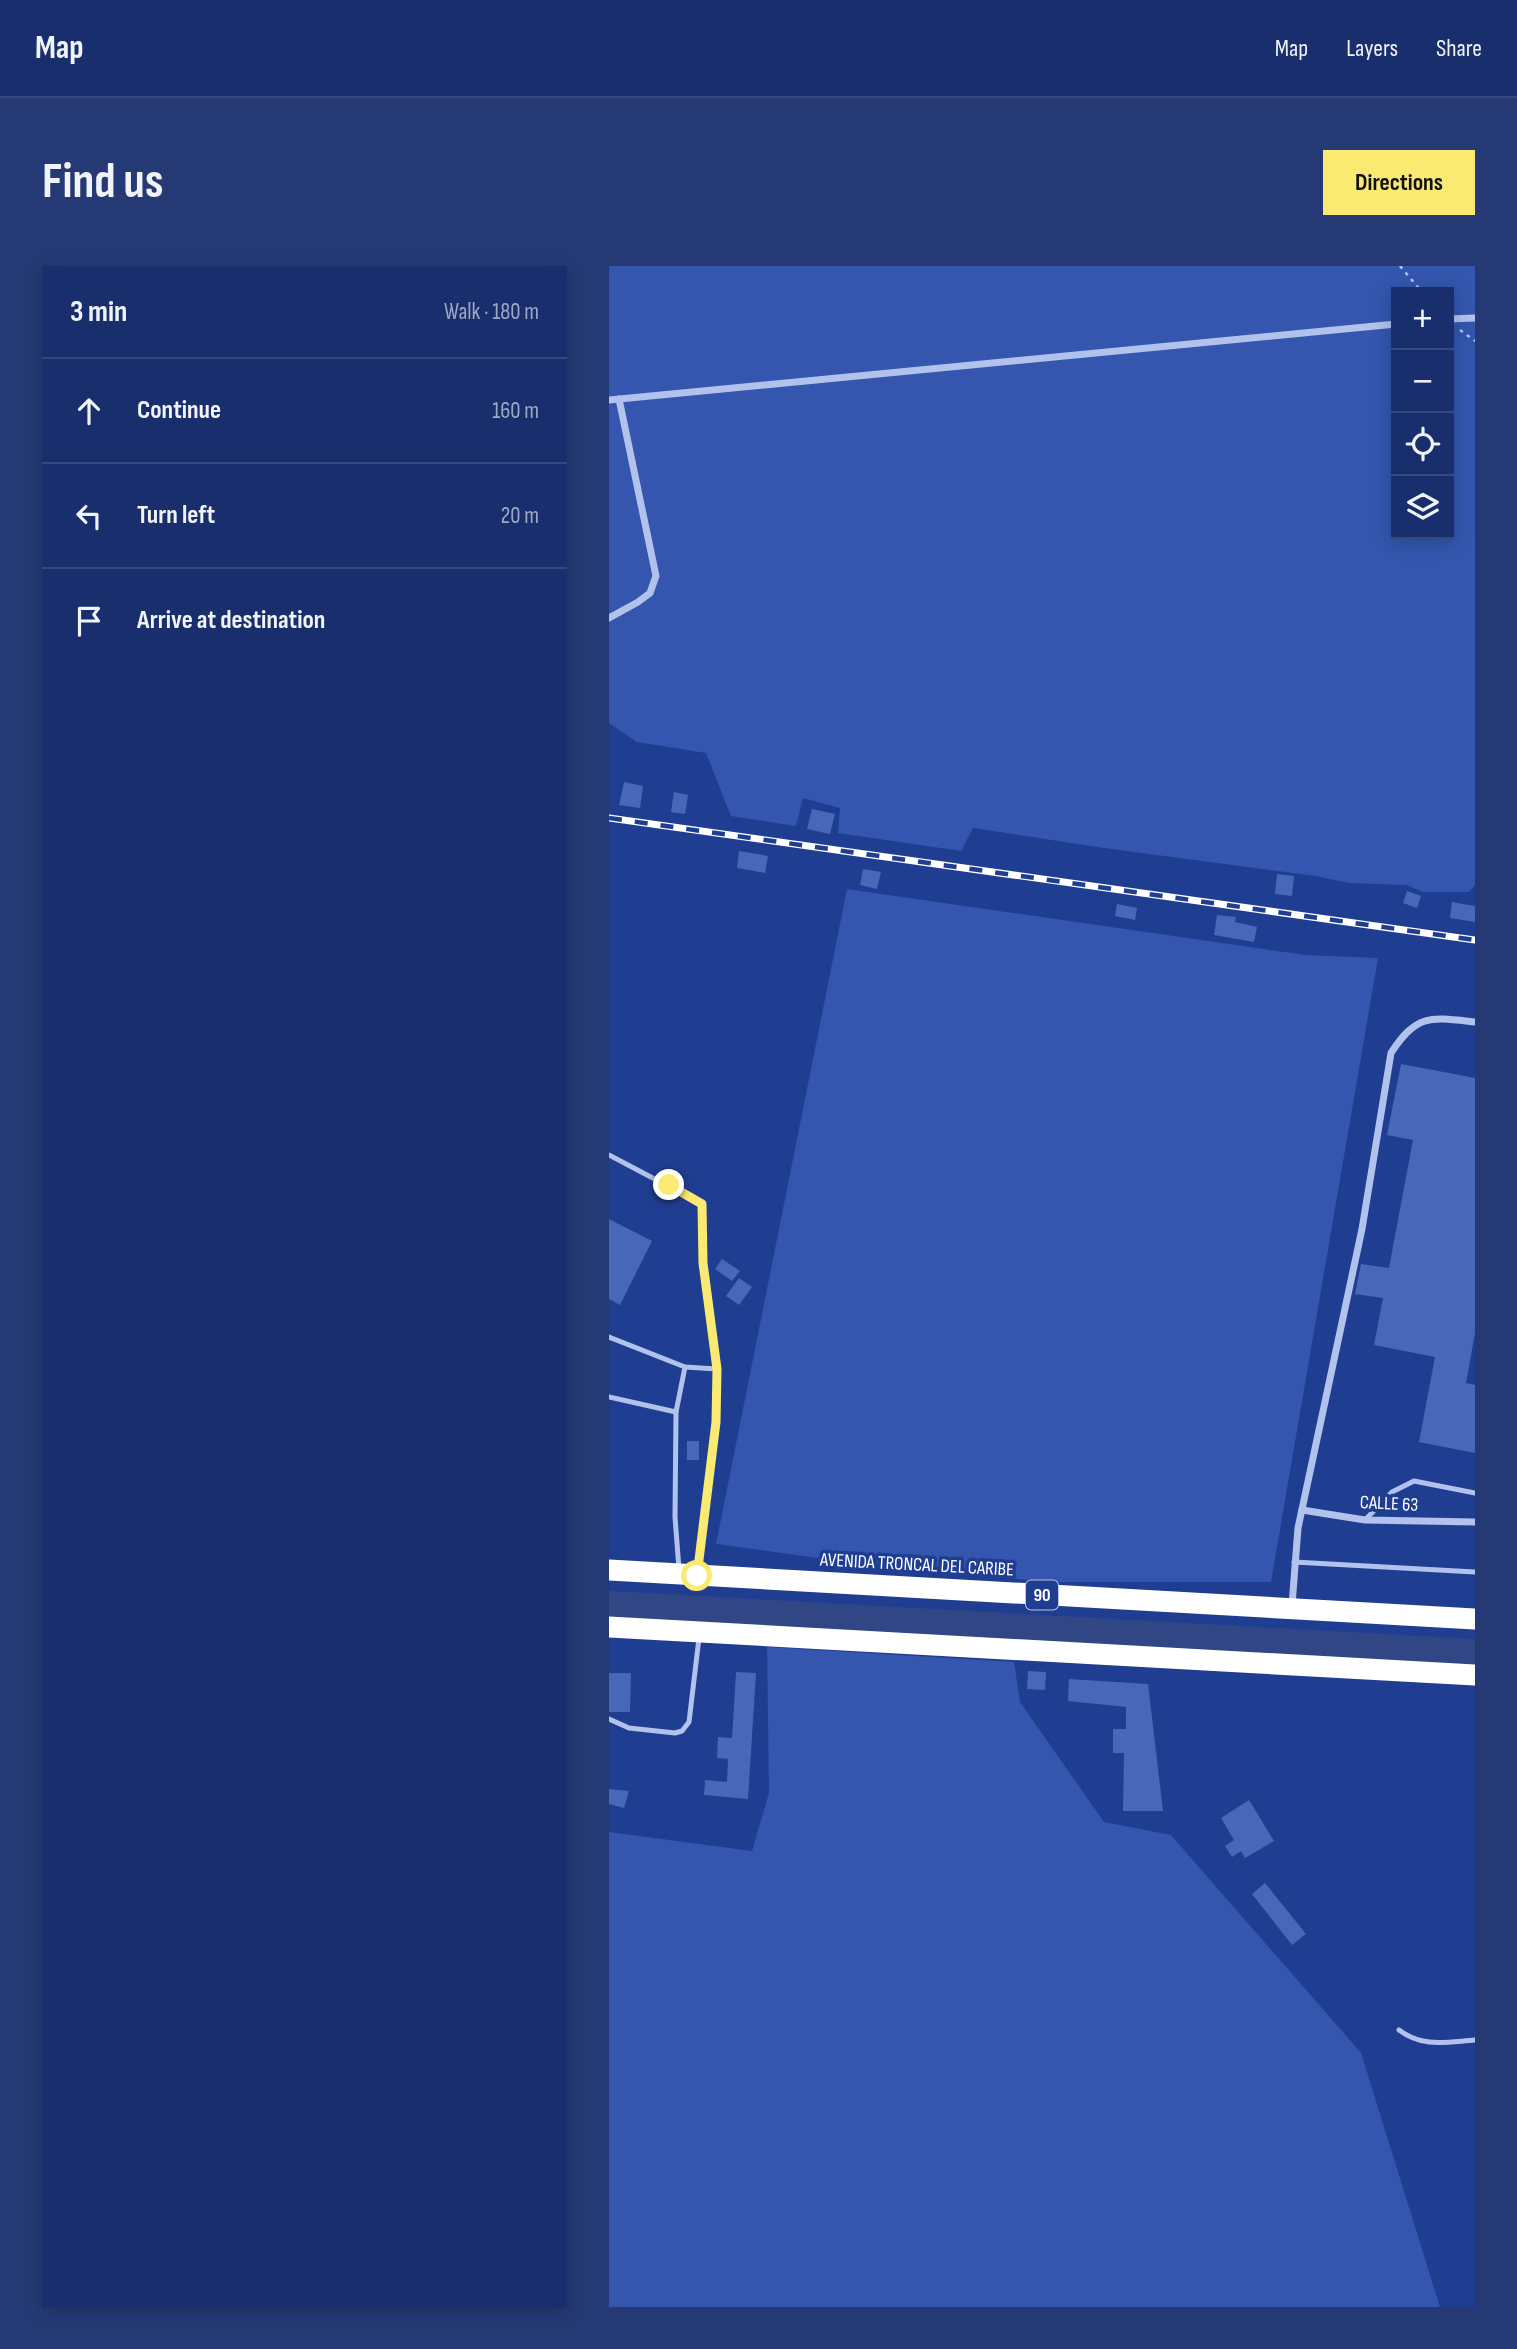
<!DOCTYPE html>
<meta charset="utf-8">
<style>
body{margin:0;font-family:"Sofia Sans Condensed",sans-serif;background:#253a75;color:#f1f3f6}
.controls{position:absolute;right:21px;top:21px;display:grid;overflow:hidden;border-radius:0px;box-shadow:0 4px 18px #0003}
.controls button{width:63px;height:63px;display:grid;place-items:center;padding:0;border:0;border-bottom:2px solid #364a80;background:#182e6d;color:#f1f3f6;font:35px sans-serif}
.stop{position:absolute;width:21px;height:21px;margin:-16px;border:5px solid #faea72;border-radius:50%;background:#fff}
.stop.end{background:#faea72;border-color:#fff;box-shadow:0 2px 7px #0008}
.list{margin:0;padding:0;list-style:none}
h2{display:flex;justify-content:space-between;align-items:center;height:91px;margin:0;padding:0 28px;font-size:30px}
h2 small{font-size:23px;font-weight:400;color:#9fa8c2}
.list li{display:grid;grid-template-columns:46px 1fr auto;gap:21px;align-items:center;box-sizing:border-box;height:105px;padding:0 28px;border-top:2px solid #364a80}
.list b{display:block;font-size:26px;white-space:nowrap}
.list em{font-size:23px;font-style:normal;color:#9fa8c2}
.icon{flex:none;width:38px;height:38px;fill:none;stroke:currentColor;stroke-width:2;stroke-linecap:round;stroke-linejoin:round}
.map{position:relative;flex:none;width:866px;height:2041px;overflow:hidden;border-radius:0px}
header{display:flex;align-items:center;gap:42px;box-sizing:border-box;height:98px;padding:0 35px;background:#182e6d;border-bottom:2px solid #364a80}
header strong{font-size:33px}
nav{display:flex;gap:38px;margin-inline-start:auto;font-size:24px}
.intro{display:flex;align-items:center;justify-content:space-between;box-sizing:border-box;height:168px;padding:0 42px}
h1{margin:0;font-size:49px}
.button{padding:18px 32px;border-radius:0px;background:#faea72;color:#111;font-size:24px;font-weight:700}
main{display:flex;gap:42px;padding:0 42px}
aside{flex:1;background:#182e6d;border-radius:0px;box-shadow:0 4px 18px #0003}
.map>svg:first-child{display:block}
.green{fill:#3456ae;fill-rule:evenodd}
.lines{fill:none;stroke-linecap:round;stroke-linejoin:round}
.river{stroke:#314785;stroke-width:28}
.building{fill:#4967b8}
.path{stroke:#b1c2ed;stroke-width:2.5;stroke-dasharray:3.5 5;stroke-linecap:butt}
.lane{stroke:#b1c2ed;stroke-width:5}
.street{stroke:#b1c2ed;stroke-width:7}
.highway{stroke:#fff;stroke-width:21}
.rail-casing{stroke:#fff;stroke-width:7}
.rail{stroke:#203e91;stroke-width:4.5;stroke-dasharray:13;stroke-linecap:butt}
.route{stroke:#faea72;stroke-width:9}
.labels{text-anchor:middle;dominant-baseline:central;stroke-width:7;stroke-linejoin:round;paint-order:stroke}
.shield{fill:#203e91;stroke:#bcc5de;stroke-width:2}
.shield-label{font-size:18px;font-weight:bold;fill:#fff}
.street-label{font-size:19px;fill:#fff;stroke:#203e91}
</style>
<header>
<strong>Map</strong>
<nav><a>Map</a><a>Layers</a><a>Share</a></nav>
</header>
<div class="intro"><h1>Find us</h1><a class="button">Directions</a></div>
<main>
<aside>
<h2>3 min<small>Walk · 180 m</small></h2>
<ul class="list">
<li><svg class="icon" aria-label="ahead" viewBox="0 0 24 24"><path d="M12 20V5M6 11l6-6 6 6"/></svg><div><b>Continue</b></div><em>160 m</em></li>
<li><svg class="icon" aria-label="left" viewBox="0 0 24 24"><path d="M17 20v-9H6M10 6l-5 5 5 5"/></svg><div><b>Turn left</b></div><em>20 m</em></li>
<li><svg class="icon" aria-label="arrive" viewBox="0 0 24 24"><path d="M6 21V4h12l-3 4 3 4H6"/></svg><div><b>Arrive at destination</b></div></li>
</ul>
</aside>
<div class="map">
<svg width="866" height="2041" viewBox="0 0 866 2041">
<rect width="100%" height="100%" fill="#203e91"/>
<g class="green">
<path d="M 0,0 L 866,0 L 866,619 L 860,626 L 814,626 L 797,619 L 740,617 L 707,610 L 495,582 L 364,562 L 352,585 L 229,567 L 231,542 L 194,532 L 187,560 L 122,550 L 97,487 L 28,476 L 0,457 ZM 787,26 L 840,26 L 840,268 L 787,268 Z"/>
<path d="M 238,623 L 696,689 L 769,692 L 662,1316 L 442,1316 L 274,1301 L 107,1278 Z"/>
<path d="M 158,1381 L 405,1396 L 411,1436 L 495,1556 L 562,1569 L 752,1787 L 831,2041 L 0,2041 L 0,1566 L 143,1585 L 160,1527 Z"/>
</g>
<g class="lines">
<path class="river" d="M 0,1339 L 866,1387"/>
</g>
<g class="building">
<path d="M 15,516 L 34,520 L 31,542 L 10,539 Z"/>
<path d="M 65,526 L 79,529 L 76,548 L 62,546 Z"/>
<path d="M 203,543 L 226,548 L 221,568 L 198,563 Z"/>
<path d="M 130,585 L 159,590 L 156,607 L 128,602 Z"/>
<path d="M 254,603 L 272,606 L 268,623 L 251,619 Z"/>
<path d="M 668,608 L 685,610 L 683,630 L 666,628 Z"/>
<path d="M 798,625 L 812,630 L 808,642 L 794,637 Z"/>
<path d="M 843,636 L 866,640 L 866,656 L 841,652 Z"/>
<path d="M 508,638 L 528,642 L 526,654 L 506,650 Z"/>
<path d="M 608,649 L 627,651 L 626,656 L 648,661 L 645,676 L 605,669 Z"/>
<path d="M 792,798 L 866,812 L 866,1067 L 857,1117 L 866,1119 L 866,1187 L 810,1176 L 826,1091 L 765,1079 L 774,1032 L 746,1028 L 752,998 L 780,1002 L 804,874 L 778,869 Z"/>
<path d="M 0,953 L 43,975 L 11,1039 L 0,1033 Z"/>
<path d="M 113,993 L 131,1005 L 123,1015 L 106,1003 Z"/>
<path d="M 130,1012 L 143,1021 L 130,1039 L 117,1030 Z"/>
<rect x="78" y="1175" width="12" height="19"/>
<path d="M 419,1405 L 437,1406 L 436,1424 L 418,1423 Z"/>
<path d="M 127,1406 L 147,1407 L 139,1533 L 95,1529 L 96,1514 L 118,1516 L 119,1493 L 108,1492 L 109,1471 L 123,1472 Z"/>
<path d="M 0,1407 L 22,1407 L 21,1446 L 0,1446 Z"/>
<path d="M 460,1413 L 539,1418 L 554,1545 L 514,1545 L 515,1487 L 504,1487 L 504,1463 L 517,1463 L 517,1441 L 459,1435 Z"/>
<path d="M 0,1523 L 20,1525 L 15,1542 L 0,1538 Z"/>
<path d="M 640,1534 L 665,1575 L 636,1592 L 632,1585 L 623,1591 L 616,1580 L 625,1574 L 612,1552 Z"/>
<path d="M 656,1617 L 697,1668 L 683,1679 L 643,1628 Z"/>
</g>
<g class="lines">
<g class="path">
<path d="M 791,0 L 813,26"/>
<path d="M 851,64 L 866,75"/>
</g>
<g class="lane">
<path d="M 0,889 L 93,938 L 94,997 L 108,1103 L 107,1156 L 88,1304"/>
<path d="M 0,1071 L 76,1101 L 108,1103"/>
<path d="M 0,1131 L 67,1146"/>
<path d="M 756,1254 L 783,1226 L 805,1215 L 866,1227"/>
<path d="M 685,1296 L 866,1306"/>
<path d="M 70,1303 L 66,1251 L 67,1146 L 76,1101"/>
<path d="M 0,1453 L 20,1462 L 66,1467 L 73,1465 L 80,1456 L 90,1372"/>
<path d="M 790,1764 C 814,1782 837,1776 866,1774"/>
</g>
<g class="street">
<path d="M 840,53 L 866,52"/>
<path d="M 0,134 L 787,58"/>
<path d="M 0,352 L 29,336 L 41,327 L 47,310 L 10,133"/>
<path d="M 693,1244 L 756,1254 L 866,1256"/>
<path d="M 683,1339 L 689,1262 L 753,963 L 782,787 C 808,747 822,751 866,756"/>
</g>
<g class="highway">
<path d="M 0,1304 L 866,1353"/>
<path d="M 0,1361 L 866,1409"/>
</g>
<g class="rail-casing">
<path id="rail" d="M 0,552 L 866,674"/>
</g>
<use href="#rail" class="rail"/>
</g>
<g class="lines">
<path class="route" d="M 60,919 L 93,938 L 94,997 L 108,1103 L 107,1156 L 88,1310"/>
</g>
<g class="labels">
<rect class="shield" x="417" y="1314.5" width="32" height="29" rx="5"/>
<g class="shield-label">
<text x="433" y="1329">90</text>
</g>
<g class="street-label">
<text transform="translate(780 1238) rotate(3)">CALLE 63</text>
<text transform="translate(308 1299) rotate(3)">AVENIDA TRONCAL DEL CARIBE</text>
</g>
</g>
</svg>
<div class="controls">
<button>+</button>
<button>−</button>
<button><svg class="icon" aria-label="locate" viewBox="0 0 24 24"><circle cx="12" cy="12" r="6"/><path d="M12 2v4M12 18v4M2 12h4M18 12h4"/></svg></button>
<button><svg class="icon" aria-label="layers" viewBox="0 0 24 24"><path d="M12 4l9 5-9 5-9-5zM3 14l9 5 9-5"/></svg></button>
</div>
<div class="stop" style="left:88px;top:1310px"></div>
<div class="stop end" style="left:60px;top:919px"></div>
</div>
</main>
